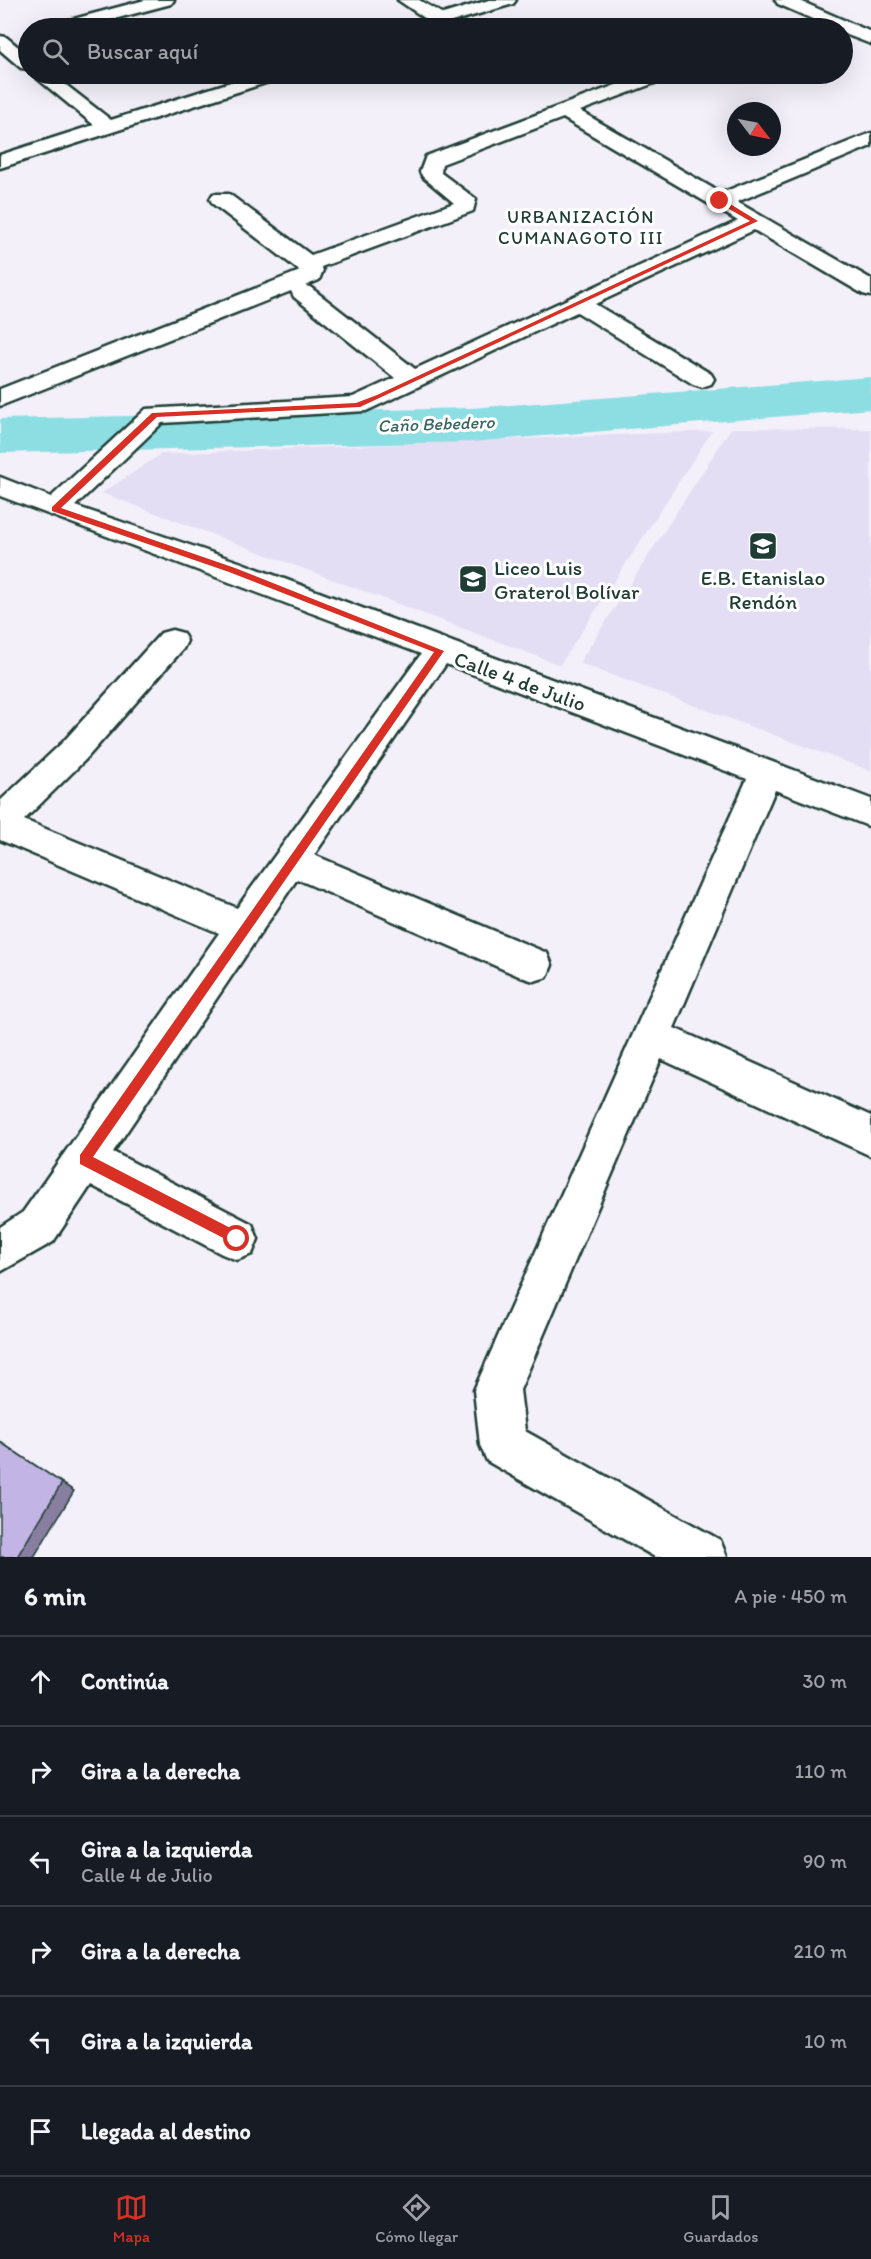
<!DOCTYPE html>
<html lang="es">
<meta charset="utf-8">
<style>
body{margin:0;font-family:Itim,sans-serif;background:#20242c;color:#f1f3f6}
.compass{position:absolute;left:727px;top:102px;width:54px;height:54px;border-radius:50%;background:#171b24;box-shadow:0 6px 24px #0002;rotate:122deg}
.stop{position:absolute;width:18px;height:18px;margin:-14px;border:4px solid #d93025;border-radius:50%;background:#fff}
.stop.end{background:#d93025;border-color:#fff;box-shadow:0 2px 6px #0008}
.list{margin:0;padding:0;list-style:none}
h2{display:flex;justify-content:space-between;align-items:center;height:78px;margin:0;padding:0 24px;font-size:26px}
h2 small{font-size:20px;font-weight:400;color:#9ea1a6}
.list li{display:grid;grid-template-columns:39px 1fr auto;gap:18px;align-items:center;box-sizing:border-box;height:90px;padding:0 24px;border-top:2px solid #363941}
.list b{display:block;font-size:22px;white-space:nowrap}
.list p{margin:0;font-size:20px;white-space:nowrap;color:#9ea1a6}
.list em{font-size:20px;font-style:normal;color:#9ea1a6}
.icon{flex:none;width:33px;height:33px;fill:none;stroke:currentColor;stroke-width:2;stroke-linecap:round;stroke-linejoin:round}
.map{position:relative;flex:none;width:871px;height:1557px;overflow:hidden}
.search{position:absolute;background:#171b24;box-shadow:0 6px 24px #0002;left:18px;right:18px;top:18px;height:66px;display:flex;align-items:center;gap:15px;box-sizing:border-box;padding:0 21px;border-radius:33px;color:#9ea1a6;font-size:22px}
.sheet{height:618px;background:#171b24}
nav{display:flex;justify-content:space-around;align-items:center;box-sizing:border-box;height:84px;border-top:2px solid #363941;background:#171b24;font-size:16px;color:#9ea1a6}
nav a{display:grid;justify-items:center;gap:3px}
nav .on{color:#d93025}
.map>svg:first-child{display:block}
.built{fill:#e4def4}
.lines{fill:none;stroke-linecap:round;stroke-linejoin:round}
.river{fill:#8cdee3;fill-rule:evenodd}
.minor-casing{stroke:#1f3d34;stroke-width:5}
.minor{fill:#fff;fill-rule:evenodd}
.shaded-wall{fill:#887ea0;stroke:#1f3d34;stroke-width:1.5}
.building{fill:#c2b4e5;stroke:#1f3d34;stroke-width:1.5}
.route{fill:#d93025}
.labels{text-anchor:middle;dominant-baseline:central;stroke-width:6;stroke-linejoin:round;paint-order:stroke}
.far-neighbourhood-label{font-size:18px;letter-spacing:1.5px;fill:#1f3d34;stroke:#fff}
.far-water-label{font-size:18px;font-style:italic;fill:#3a6560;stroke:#fff}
.poi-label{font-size:21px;fill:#1f3d34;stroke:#fff;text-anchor:start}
.street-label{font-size:21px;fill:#1f3d34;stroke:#fff}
</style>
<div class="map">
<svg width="871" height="1557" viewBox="0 0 871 1557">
<rect width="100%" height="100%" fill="#f3f0fa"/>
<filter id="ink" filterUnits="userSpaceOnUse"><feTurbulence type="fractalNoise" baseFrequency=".0167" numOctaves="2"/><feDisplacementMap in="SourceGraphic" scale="12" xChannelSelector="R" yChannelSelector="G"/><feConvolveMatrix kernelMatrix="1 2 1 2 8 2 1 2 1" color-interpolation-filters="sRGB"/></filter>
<g filter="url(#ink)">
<g class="built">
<path d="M 731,428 L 871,429 L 871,771 L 579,663 Z"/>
<path d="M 712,431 L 560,665 L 102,493 L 161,454 Z"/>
</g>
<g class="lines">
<path class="river" d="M 871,377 L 871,409 L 471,442 L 0,453 L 0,419 L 471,408 Z"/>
<g class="minor-casing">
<g id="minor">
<path d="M 145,0 L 174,0 L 171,4 L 80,28 L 52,28 L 55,24 Z"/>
<path d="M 398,0 L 419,0 L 443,14 L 489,0 L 516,0 L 513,4 L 431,28 L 405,28 L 408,24 L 426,19 Z"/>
<path d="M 775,0 L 798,0 L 871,32 L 871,44 L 842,33 L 842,28 L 833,28 L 778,4 Z"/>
<path d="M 0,36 L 6,37 L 28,55 L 28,69 L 21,68 L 0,50 Z"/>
<path d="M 32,74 L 52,74 L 111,120 L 256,74 L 283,74 L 281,78 L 0,168 L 0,155 L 94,125 Z"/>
<path d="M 645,74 L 670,74 L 668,78 L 580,111 L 721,193 L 871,133 L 871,146 L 737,202 L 871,279 L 871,296 L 863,294 L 754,230 L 595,304 L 711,374 L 714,379 L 711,384 L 702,387 L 693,384 L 577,312 L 366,411 L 162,423 L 75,506 L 242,563 L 871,799 L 871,827 L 775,790 L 674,1028 L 871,1116 L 871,1156 L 661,1059 L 520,1390 L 525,1431 L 720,1540 L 727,1557 L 655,1557 L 487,1461 L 480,1445 L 474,1390 L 747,779 L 446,664 L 314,855 L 547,953 L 552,965 L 547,977 L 534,981 L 521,977 L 297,879 L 113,1152 L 252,1224 L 258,1239 L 252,1254 L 237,1260 L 222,1254 L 91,1185 L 53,1242 L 0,1272 L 0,1227 L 23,1212 L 219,933 L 0,840 L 0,801 L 63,742 L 161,633 L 172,630 L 183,633 L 187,641 L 183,649 L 85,760 L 24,820 L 237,908 L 421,654 L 0,496 L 0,477 L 51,497 L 146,409 L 353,397 L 395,378 L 294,297 L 291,291 L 0,406 L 0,389 L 300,271 L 213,204 L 210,199 L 213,194 L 229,194 L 311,255 L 454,203 L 423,177 L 420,172 L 426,156 ZM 563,118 L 738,221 L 415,369 L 310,287 L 305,286 L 319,280 L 323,270 L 321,267 L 473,211 L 476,199 L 441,173 L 442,164 Z"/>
</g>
</g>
<use href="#minor" class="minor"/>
</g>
<path class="shaded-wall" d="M 0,1442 L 74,1491 L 34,1557 L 17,1557 Z"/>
<path class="building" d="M 0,1442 L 62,1483 L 17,1557 L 0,1557 Z"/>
</g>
<path class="route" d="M 717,199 L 722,199 L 758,221 L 360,407 L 157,417 L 61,508 L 235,568 L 444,651 L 93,1157 L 242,1234 L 242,1243 L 233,1243 L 80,1164 L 80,1155 L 434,652 L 229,572 L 52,511 L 52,507 L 152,413 L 356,403 L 377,395 L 750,221 L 717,202 Z"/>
<defs>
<g id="school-square" transform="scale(1.5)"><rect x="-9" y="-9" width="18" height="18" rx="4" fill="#1f3d34" stroke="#fff"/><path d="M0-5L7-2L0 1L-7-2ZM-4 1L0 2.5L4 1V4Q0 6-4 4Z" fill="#fff"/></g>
</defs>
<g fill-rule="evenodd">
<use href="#school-square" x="763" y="546"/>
<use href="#school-square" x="473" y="579"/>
</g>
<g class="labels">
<g class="far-neighbourhood-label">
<text x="581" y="217">URBANIZACIÓN<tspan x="581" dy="21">CUMANAGOTO III</tspan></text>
</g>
<g class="far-water-label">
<text transform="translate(436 424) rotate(-2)">Caño Bebedero</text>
</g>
<g class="poi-label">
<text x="494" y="567">Liceo Luis<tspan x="494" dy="24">Graterol Bolívar</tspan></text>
<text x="763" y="577" text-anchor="middle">E.B. Etanislao<tspan x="763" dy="24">Rendón</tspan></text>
</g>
<g class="street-label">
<text transform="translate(520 681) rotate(20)">Calle 4 de Julio</text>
</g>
</g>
</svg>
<svg class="compass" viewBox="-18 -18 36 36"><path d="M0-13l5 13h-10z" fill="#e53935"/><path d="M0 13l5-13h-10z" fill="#9ea1a6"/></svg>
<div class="stop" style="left:237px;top:1239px"></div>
<div class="stop end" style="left:720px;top:201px"></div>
<div class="search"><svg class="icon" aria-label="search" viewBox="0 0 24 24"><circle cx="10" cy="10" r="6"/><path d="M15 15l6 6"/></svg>Buscar aquí</div>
</div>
<section class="sheet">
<h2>6 min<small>A pie · 450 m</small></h2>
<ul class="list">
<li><svg class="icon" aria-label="ahead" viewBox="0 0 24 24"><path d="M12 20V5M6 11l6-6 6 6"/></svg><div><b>Continúa</b></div><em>30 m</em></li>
<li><svg class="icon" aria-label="right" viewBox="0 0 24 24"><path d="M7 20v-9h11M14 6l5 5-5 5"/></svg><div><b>Gira a la derecha</b></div><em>110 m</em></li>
<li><svg class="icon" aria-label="left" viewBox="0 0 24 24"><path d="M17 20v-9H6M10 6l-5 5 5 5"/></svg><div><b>Gira a la izquierda</b><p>Calle 4 de Julio</p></div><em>90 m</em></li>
<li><svg class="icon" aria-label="right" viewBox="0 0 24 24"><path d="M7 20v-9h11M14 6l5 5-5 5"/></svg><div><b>Gira a la derecha</b></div><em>210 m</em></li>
<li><svg class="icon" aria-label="left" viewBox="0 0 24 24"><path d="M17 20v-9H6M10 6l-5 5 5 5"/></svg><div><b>Gira a la izquierda</b></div><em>10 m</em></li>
<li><svg class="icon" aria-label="arrive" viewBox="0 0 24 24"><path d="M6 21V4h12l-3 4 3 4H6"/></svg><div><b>Llegada al destino</b></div></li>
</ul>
</section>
<nav>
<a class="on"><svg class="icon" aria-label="map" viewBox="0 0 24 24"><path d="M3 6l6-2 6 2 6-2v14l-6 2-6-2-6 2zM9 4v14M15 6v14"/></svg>Mapa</a>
<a><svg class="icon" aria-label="directions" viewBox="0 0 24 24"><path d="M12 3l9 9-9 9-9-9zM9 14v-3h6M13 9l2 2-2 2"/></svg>Cómo llegar</a>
<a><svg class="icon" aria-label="saved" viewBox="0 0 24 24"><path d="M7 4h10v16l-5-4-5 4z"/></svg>Guardados</a>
</nav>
